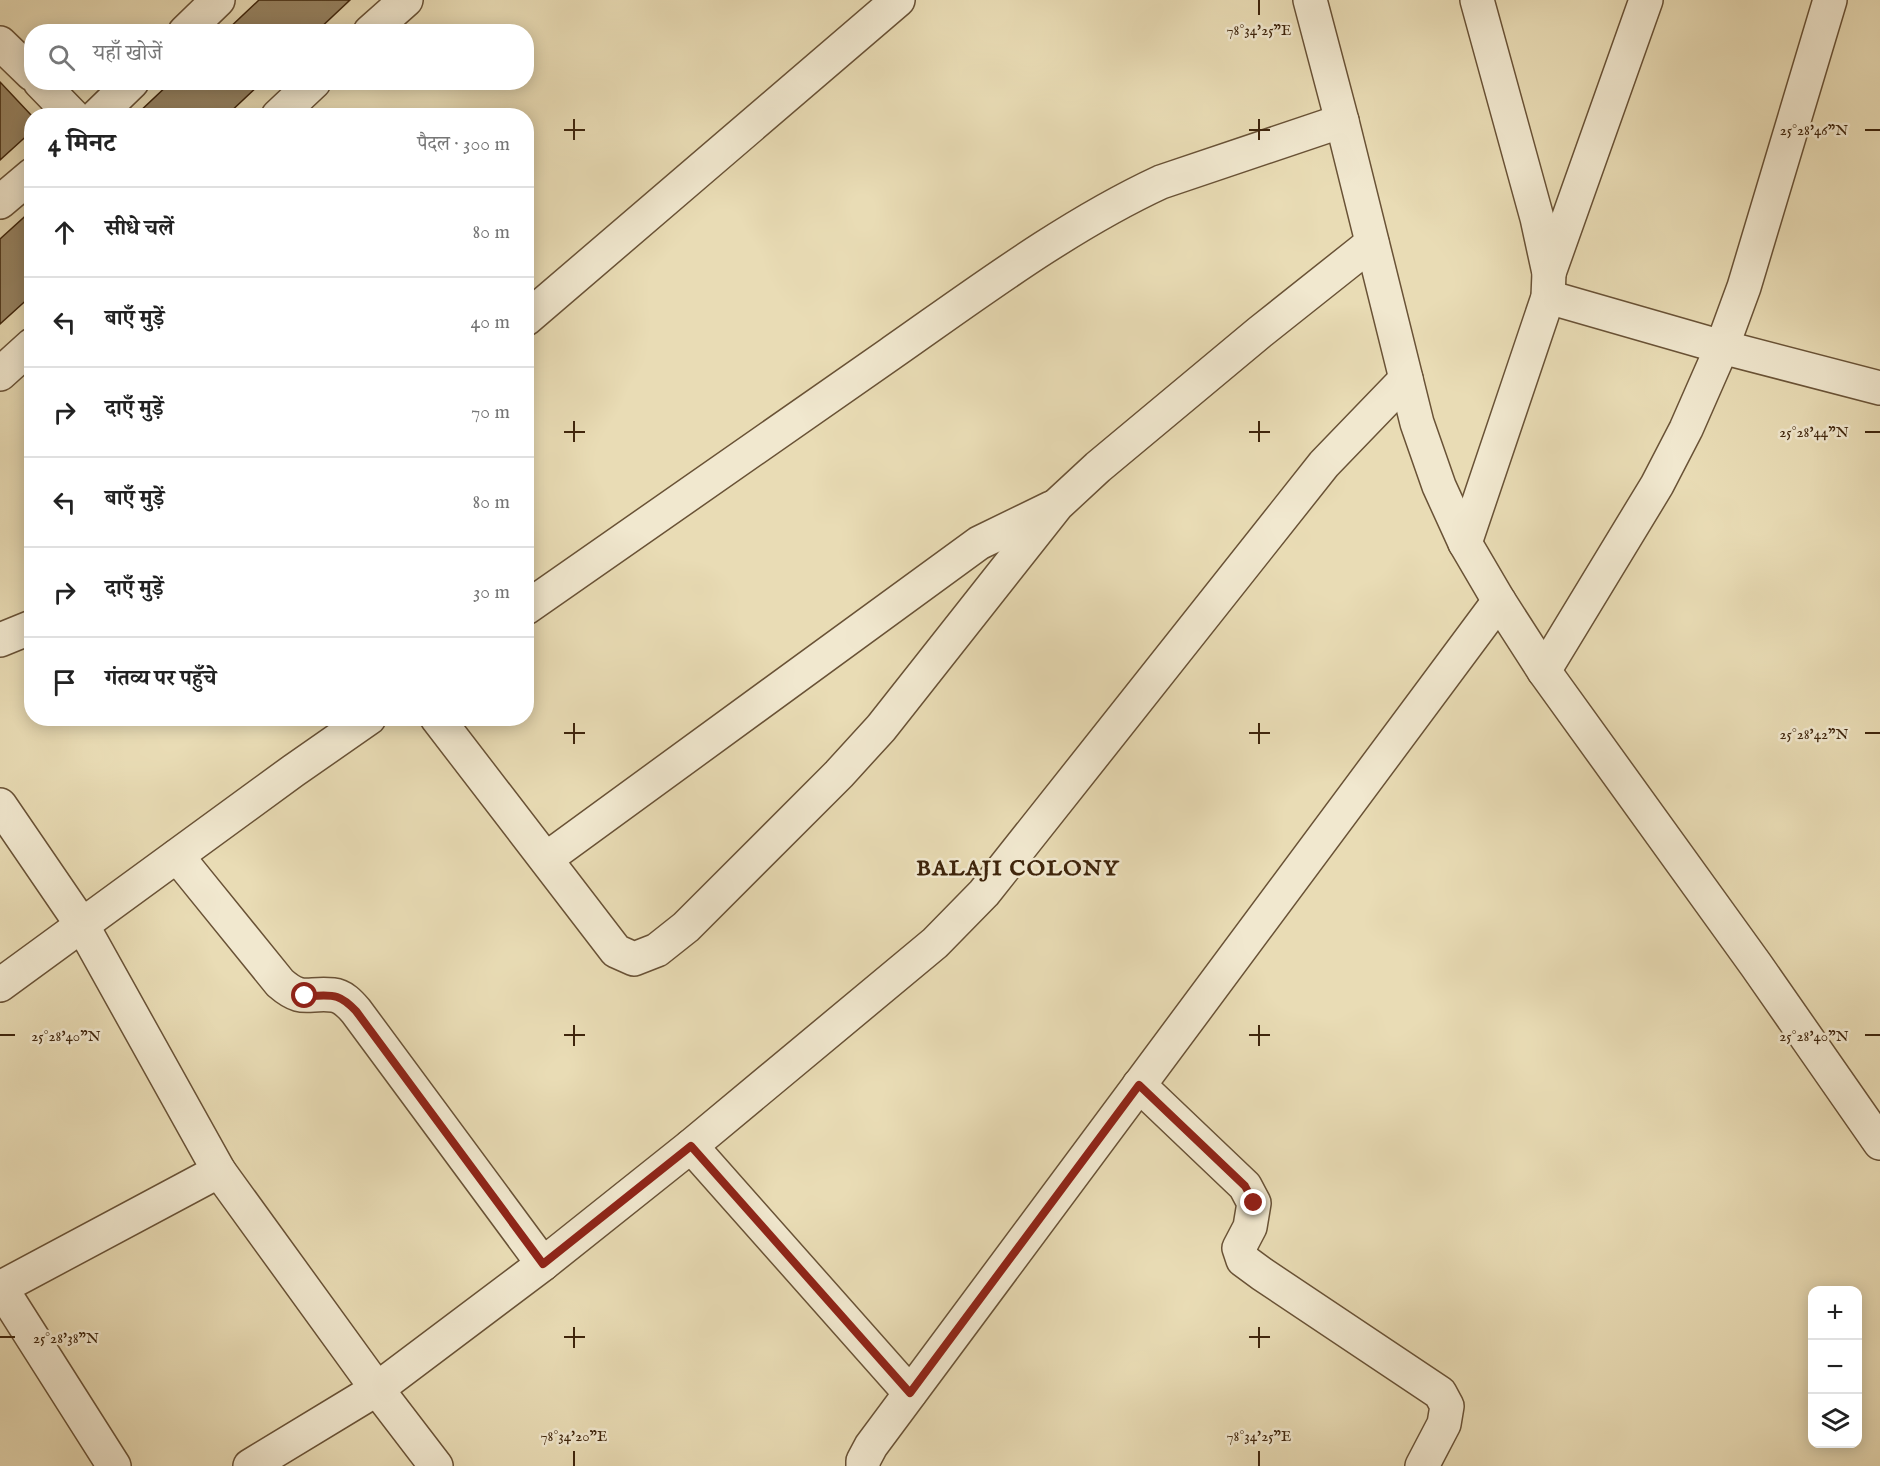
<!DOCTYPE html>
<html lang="hi">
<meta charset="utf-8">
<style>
body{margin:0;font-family:"IM FELL English","Noto Serif Devanagari",serif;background:#f6f6f6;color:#222}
.controls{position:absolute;right:18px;bottom:18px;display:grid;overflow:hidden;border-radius:12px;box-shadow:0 3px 15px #0003}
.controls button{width:54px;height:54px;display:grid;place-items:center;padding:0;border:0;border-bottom:2px solid #e0e0e0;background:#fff;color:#222;font:30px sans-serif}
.stop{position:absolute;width:18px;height:18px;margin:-14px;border:4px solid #8f2418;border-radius:50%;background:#fff}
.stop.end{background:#8f2418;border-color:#fff;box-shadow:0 2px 6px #0008}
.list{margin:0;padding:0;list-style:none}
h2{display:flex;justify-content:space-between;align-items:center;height:78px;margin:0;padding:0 24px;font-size:26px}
h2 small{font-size:20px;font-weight:400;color:#767676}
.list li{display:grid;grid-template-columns:39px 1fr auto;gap:18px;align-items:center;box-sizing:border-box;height:90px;padding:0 24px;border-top:2px solid #e0e0e0}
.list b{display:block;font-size:22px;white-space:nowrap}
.list em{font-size:20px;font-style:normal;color:#767676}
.icon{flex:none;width:33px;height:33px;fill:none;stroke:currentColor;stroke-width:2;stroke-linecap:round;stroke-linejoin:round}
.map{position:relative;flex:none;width:1880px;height:1466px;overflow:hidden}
.search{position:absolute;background:#fff;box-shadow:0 3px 15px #0003;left:24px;top:24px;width:510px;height:66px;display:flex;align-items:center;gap:15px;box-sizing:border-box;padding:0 21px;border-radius:24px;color:#767676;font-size:22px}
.panel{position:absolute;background:#fff;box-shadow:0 3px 15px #0003;left:24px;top:108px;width:510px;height:618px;border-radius:24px}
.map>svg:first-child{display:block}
.building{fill:#978463;stroke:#3e240b;stroke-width:1.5}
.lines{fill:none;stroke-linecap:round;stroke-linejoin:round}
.street-casing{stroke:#695236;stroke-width:36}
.street{stroke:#f1e8cf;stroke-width:33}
.route{stroke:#8f2418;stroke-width:8}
.ticks{fill:none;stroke:#3e240b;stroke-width:2}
.labels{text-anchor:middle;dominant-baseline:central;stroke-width:5;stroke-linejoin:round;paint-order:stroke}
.district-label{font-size:22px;font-weight:bold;letter-spacing:1.5px;fill:#3e240b;stroke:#f1e8cf}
.ticks-label{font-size:15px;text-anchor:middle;fill:#3e240b;stroke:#f1e8cf;stroke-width:5;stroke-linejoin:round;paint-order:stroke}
</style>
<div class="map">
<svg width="1880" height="1466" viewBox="0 0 1880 1466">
<rect width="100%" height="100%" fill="#e9dcb5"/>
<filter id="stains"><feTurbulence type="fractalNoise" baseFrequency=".00333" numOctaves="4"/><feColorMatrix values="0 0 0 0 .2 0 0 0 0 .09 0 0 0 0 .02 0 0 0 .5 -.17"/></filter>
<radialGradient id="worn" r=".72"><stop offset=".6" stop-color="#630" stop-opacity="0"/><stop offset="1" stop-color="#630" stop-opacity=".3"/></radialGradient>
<g class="building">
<path d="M 259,0 L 350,0 L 316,32 L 225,32 Z"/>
<path d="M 0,82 L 32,116 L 32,131 L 0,160 Z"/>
<path d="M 171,82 L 262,82 L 226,116 L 135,116 Z"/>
<path d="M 32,210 L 32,295 L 0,324 L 0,239 Z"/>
</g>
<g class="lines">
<g class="street-casing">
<g id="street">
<path d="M 1310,0 L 1342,121 L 1417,423 L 1439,486 L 1465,543 L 1499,601 L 1544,671 L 1756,965 L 1880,1143"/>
<path d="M 185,32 L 218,0"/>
<path d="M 370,32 L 406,0"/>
<path d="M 0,43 L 32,74"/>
<path d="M 40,82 L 73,116"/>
<path d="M 97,116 L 132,82"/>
<path d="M 278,116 L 314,82"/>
<path d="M 0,202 L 32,175"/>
<path d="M 1549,273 L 1646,0"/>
<path d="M 1548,297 L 1722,347 L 1880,388"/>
<path d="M 526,319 L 898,0"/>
<path d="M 0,374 L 32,345"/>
<path d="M 1465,543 L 1548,297 L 1549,273 L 1537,218 L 1477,0"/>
<path d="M 526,608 C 648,524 769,439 890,354 C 976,294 1066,226 1161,182 L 1342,121"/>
<path d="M 0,640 L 32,627"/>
<path d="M 1544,671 L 1657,485 L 1686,429 L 1722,347 L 1744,287 L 1830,0"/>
<path d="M 437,718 L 616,951 L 634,959 L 657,950 L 686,927 L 839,774 L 881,728 L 1057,505 L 1098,467 L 1260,332 L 1372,243"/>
<path d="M 0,805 L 82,925 L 219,1171 L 377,1389 L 436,1466"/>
<path d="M 177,856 L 280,983 C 303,1003 307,992 333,995 C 343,996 350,1004 356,1011 L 543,1264"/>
<path d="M 546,859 L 979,543 L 1051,508"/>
<path d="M 0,985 L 293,771 L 369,718"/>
<path d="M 1139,1085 L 1245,1186 L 1254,1203 L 1250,1227 L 1239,1248 L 1243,1260 L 1262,1274 L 1440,1393 L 1447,1406 L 1444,1424 L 1422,1466"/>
<path d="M 691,1146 L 910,1393"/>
<path d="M 0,1288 L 219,1171"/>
<path d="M 1,1288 L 114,1466"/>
<path d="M 250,1466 L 377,1389 L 543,1264 L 691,1146 L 935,943 L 984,893 L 1324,464 L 1406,379"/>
<path d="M 863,1466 L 863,1461 L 871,1446 L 1499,601"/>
</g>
</g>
<use href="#street" class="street"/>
</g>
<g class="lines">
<path class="route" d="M 305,996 C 331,996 337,991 356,1011 L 543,1264 L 691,1146 L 910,1393 L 1139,1085 L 1245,1186 L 1254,1203"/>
</g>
<path class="ticks" d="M 1259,0 L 1259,15M 574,119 L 574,140M 1259,119 L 1259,140M 564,130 L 585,130M 1249,130 L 1270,130M 1865,130 L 1880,130M 574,421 L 574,442M 1259,421 L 1259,442M 564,432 L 585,432M 1249,432 L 1270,432M 1865,432 L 1880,432M 574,723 L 574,744M 1259,723 L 1259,744M 564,733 L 585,733M 1249,733 L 1270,733M 1865,733 L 1880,733M 574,1025 L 574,1046M 1259,1025 L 1259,1046M 0,1035 L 15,1035M 564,1035 L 585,1035M 1249,1035 L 1270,1035M 1865,1035 L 1880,1035M 574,1327 L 574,1348M 1259,1327 L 1259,1348M 0,1337 L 15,1337M 564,1337 L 585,1337M 1249,1337 L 1270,1337M 574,1451 L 574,1466M 1259,1451 L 1259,1466"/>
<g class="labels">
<g class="district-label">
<text x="1018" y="869">BALAJI COLONY</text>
</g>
</g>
<g class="ticks-label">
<text x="1259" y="35">78°34'25"E</text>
<text x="1814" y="135">25°28'46"N</text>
<text x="1814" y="437">25°28'44"N</text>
<text x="1814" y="739">25°28'42"N</text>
<text x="66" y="1041">25°28'40"N</text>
<text x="1814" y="1041">25°28'40"N</text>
<text x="66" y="1343">25°28'38"N</text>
<text x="574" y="1441">78°34'20"E</text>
<text x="1259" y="1441">78°34'25"E</text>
</g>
<rect width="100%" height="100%" filter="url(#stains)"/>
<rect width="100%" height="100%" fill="url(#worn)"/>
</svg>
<div class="controls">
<button>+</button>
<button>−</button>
<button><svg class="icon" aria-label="layers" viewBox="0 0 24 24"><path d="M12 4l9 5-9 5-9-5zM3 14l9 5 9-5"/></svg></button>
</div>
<div class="stop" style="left:305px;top:996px"></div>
<div class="stop end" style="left:1254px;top:1203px"></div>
<div class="search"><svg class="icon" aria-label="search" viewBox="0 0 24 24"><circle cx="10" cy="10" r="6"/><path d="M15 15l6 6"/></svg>यहाँ खोजें</div>
<section class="panel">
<h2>4 मिनट<small>पैदल · 300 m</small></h2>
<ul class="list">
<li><svg class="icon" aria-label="ahead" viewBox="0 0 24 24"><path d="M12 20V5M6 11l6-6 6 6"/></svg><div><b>सीधे चलें</b></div><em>80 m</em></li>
<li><svg class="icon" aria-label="left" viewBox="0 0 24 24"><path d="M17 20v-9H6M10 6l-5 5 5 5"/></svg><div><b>बाएँ मुड़ें</b></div><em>40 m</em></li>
<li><svg class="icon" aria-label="right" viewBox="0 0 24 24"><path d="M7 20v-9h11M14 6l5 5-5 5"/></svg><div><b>दाएँ मुड़ें</b></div><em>70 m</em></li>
<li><svg class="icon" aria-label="left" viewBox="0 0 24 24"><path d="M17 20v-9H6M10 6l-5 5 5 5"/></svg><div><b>बाएँ मुड़ें</b></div><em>80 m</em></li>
<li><svg class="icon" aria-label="right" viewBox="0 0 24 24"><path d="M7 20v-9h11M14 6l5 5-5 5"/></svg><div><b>दाएँ मुड़ें</b></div><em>30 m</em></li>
<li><svg class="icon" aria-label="arrive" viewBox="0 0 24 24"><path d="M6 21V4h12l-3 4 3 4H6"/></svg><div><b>गंतव्य पर पहुँचे</b></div></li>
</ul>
</section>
</div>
